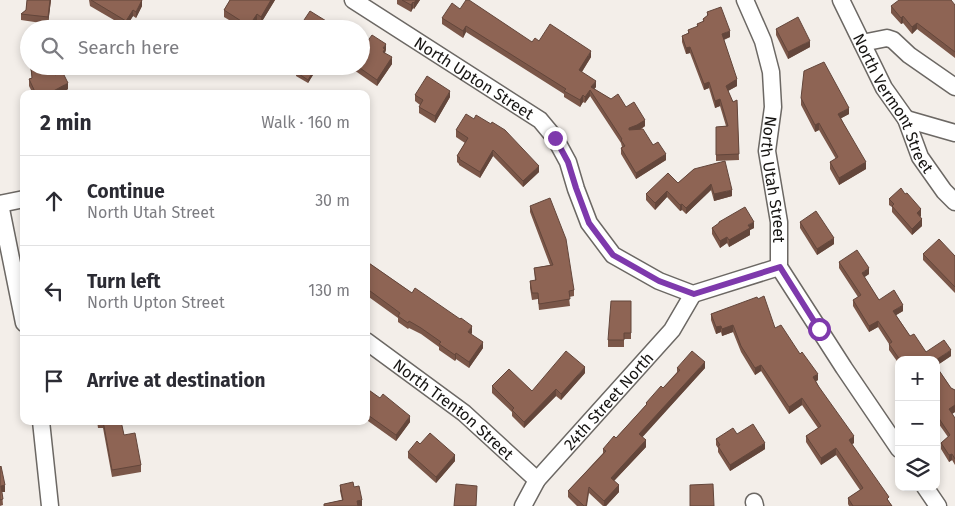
<!DOCTYPE html>
<meta charset="utf-8">
<style>
body{margin:0;font-family:"Fira Sans",sans-serif;background:#f7f7f7;color:#2b2b33}
.controls{position:absolute;right:15px;bottom:15px;display:grid;overflow:hidden;border-radius:10px;box-shadow:0 2px 8px #0003}
.controls button{width:45px;height:45px;display:grid;place-items:center;padding:0;border:0;border-bottom:1px solid #e1e1e2;background:#fff;color:#2b2b33;font:25px sans-serif}
.stop{position:absolute;width:15px;height:15px;margin:-11px;border:4px solid #7e39ac;border-radius:50%;background:#fff}
.stop.end{background:#7e39ac;border-color:#fff;box-shadow:0 1px 5px #0008}
.list{margin:0;padding:0;list-style:none}
h2{display:flex;justify-content:space-between;align-items:center;height:65px;margin:0;padding:0 20px;font-size:21px}
h2 small{font-size:16px;font-weight:400;color:#7c7c81}
.list li{display:grid;grid-template-columns:32px 1fr auto;gap:15px;align-items:center;box-sizing:border-box;height:90px;padding:0 20px;border-top:1px solid #e1e1e2}
.list b{display:block;font-size:19px;white-space:nowrap}
.list p{margin:0;font-size:16px;white-space:nowrap;color:#7c7c81}
.list em{font-size:16px;font-style:normal;color:#7c7c81}
.icon{flex:none;width:28px;height:28px;fill:none;stroke:currentColor;stroke-width:2;stroke-linecap:round;stroke-linejoin:round}
.map{position:relative;flex:none;width:955px;height:506px;overflow:hidden}
.search{position:absolute;background:#fff;box-shadow:0 2px 8px #0003;left:20px;top:20px;width:350px;height:55px;display:flex;align-items:center;gap:12px;box-sizing:border-box;padding:0 18px;border-radius:28px;color:#7c7c81;font-size:19px}
.panel{position:absolute;background:#fff;box-shadow:0 2px 8px #0003;left:20px;top:90px;width:350px;height:335px;border-radius:10px}
.map>svg:first-child{display:block}
.lines{fill:none;stroke-linecap:round;stroke-linejoin:round}
.minor-casing{stroke:#6c6864;stroke-width:19}
.minor{stroke:#fff;stroke-width:16}
.wall{fill:#7a5648}
.shaded-wall{fill:#63463b}
.building{fill:#8e6454;stroke:#63463b}
.route{stroke:#7e39ac;stroke-width:6}
.labels{text-anchor:middle;dominant-baseline:central;stroke-width:4;stroke-linejoin:round;paint-order:stroke}
.street-label{font-size:16px;fill:#161412;stroke:#fff}
</style>
<div class="map">
<svg width="955" height="506" viewBox="0 0 955 506">
<rect width="100%" height="100%" fill="#f3eee9"/>
<g class="lines">
<g class="minor-casing">
<g id="minor">
<path id="s1" d="M 353,0 L 540,120 L 555,138 L 568,162 L 576,189 L 589,223 L 613,255 L 659,281 L 693,294 L 779,267"/>
<path id="s2" d="M 745,0 L 763,41 L 771,72 L 773,107 L 767,151 L 779,222 L 779,267 L 844,368 L 899,449"/>
<path id="s3" d="M 841,0 L 884,88 L 906,119 L 920,157 L 944,191 L 955,202"/>
<path d="M 862,43 L 887,38 L 893,40 L 909,55 L 955,87"/>
<path d="M 906,119 L 955,133"/>
<path d="M 0,204 L 24,323"/>
<path d="M 0,204 L 24,199"/>
<path id="s4" d="M 366,341 L 464,413 L 537,480"/>
<path d="M 41,421 L 50,506"/>
<path d="M 925,487 L 938,506"/>
<path d="M 754,502 L 755,506"/>
<path id="s5" d="M 523,506 L 537,480 L 672,330 L 693,294"/>
</g>
</g>
<use href="#minor" class="minor"/>
</g>
<g class="wall">
<path d="M 27,0 L 51,0 L 48,24 L 21,20 L 21,14 L 26,10 Z"/>
<path d="M 89,0 L 142,0 L 142,6 L 136,18 L 133,16 L 126,27 L 90,6 Z"/>
<path d="M 230,0 L 275,0 L 261,23 L 257,20 L 251,29 L 244,29 L 224,17 L 224,10 Z"/>
<path d="M 397,0 L 420,0 L 414,9 L 413,8 L 411,12 L 397,4 Z"/>
<path d="M 955,5 L 955,58 L 917,29 L 912,34 L 903,23 L 901,24 L 891,13 L 891,6 Z"/>
<path d="M 460,9 L 532,42 L 539,41 L 591,57 L 582,72 L 596,87 L 594,89 L 611,99 L 626,107 L 645,126 L 640,130 L 666,160 L 636,179 L 621,154 L 621,148 L 622,147 L 621,143 L 590,96 L 585,103 L 583,102 L 580,107 L 564,97 L 564,94 L 466,32 L 463,38 L 442,24 L 442,18 Z"/>
<path d="M 707,12 L 730,37 L 724,40 L 737,86 L 728,91 L 733,102 L 737,100 L 739,160 L 716,161 L 716,127 L 726,126 L 720,106 L 715,108 L 709,88 L 704,90 L 690,53 L 686,54 L 682,42 L 682,36 L 688,33 L 688,30 L 697,27 L 697,24 L 703,22 L 703,19 L 707,16 Z"/>
<path d="M 776,29 L 810,47 L 788,59 L 776,35 Z"/>
<path d="M 26,39 L 29,39 L 29,61 L 26,45 Z"/>
<path d="M 386,50 L 385,53 L 392,64 L 377,86 L 354,70 L 354,66 L 361,66 Z"/>
<path d="M 30,66 L 54,66 L 55,75 L 68,89 L 60,94 L 33,94 L 29,86 L 29,79 L 32,78 Z"/>
<path d="M 316,70 L 308,83 L 296,76 L 296,72 Z"/>
<path d="M 415,95 L 450,97 L 435,123 L 419,113 L 419,107 L 420,105 L 415,101 Z"/>
<path d="M 801,98 L 849,114 L 841,118 L 866,169 L 839,185 L 830,169 L 830,162 L 836,159 L 819,130 L 815,132 L 801,105 Z"/>
<path d="M 456,130 L 539,172 L 523,187 L 493,156 L 480,178 L 459,165 L 459,164 L 457,162 L 457,156 L 465,143 L 456,137 Z"/>
<path d="M 694,169 L 732,196 L 714,201 L 711,190 L 686,214 L 682,210 L 680,211 L 667,197 L 655,210 L 646,200 L 646,194 L 678,183 Z"/>
<path d="M 889,199 L 921,216 L 920,217 L 922,226 L 912,235 L 892,212 L 892,207 L 889,205 Z"/>
<path d="M 530,206 L 574,290 L 574,296 L 569,297 L 570,306 L 539,310 L 538,299 L 532,300 L 530,288 L 530,281 L 535,281 L 534,268 L 550,265 L 530,212 Z"/>
<path d="M 719,222 L 754,228 L 750,230 L 750,235 L 729,247 L 727,243 L 720,248 L 712,234 L 712,228 L 719,224 Z"/>
<path d="M 800,222 L 834,244 L 817,255 L 800,228 Z"/>
<path d="M 923,254 L 955,256 L 955,293 L 923,260 Z"/>
<path d="M 366,261 L 412,293 L 472,333 L 471,334 L 483,348 L 469,368 L 456,359 L 455,361 L 439,350 L 439,347 L 421,334 L 409,328 L 408,329 L 398,322 L 398,318 L 366,295 Z"/>
<path d="M 839,262 L 869,274 L 864,277 L 879,300 L 903,311 L 896,315 L 910,336 L 926,352 L 951,356 L 936,366 L 936,360 L 899,360 L 899,364 L 889,350 L 889,344 L 878,327 L 869,332 L 853,306 L 853,300 L 858,297 L 839,268 Z"/>
<path d="M 758,299 L 775,328 L 800,354 L 818,380 L 816,381 L 819,387 L 854,443 L 852,444 L 892,506 L 849,506 L 848,504 L 848,498 L 860,490 L 836,455 L 821,465 L 806,442 L 806,436 L 818,428 L 802,405 L 789,414 L 761,371 L 755,375 L 741,352 L 733,332 L 722,336 L 721,332 L 716,334 L 711,320 L 711,314 Z"/>
<path d="M 631,301 L 631,339 L 624,339 L 624,347 L 608,347 L 608,340 Z"/>
<path d="M 936,366 L 951,388 L 955,390 L 955,412 L 952,414 L 955,418 L 955,465 L 952,460 L 949,462 L 941,449 L 941,443 L 948,437 L 936,420 Z"/>
<path d="M 677,368 L 705,368 L 642,437 L 646,447 L 614,481 L 619,492 L 606,506 L 603,506 L 589,493 L 587,506 L 577,506 L 568,497 L 568,491 L 603,453 L 603,449 L 616,438 L 646,405 L 646,403 L 663,388 L 677,372 Z"/>
<path d="M 585,373 L 561,400 L 556,396 L 524,428 L 512,416 L 512,412 L 492,393 L 492,386 L 532,391 Z"/>
<path d="M 366,388 L 410,422 L 396,441 L 368,421 L 368,418 L 366,417 Z"/>
<path d="M 97,421 L 121,421 L 124,435 L 141,465 L 141,472 L 112,477 L 103,428 L 98,428 Z"/>
<path d="M 737,434 L 765,449 L 730,471 L 718,452 L 718,448 L 716,445 L 716,439 Z"/>
<path d="M 420,444 L 455,461 L 436,483 L 408,458 L 408,452 Z"/>
<path d="M 0,467 L 5,492 L 2,492 L 3,505 L 0,506 Z"/>
<path d="M 340,485 L 354,487 L 362,506 L 324,506 L 324,504 L 342,500 L 340,491 Z"/>
</g>
<g class="shaded-wall">
<path d="M 50,0 L 51,0 L 48,24 L 48,17 Z"/>
<path d="M 142,0 L 142,6 L 136,18 L 136,12 Z"/>
<path d="M 271,0 L 275,0 L 261,23 L 261,17 Z"/>
<path d="M 416,0 L 420,0 L 414,9 L 414,3 Z"/>
<path d="M 413,2 L 413,8 L 411,12 L 411,5 Z"/>
<path d="M 133,10 L 133,16 L 126,27 L 126,21 Z"/>
<path d="M 257,14 L 257,20 L 251,29 L 249,29 L 249,26 Z"/>
<path d="M 903,16 L 903,23 L 901,24 L 901,18 Z"/>
<path d="M 917,23 L 917,29 L 912,34 L 912,27 Z"/>
<path d="M 466,26 L 466,32 L 463,38 L 463,31 Z"/>
<path d="M 730,31 L 730,37 L 722,40 L 722,34 Z"/>
<path d="M 810,41 L 810,47 L 788,59 L 788,52 Z"/>
<path d="M 386,44 L 386,50 L 385,52 L 385,55 L 383,52 L 383,48 Z"/>
<path d="M 690,47 L 690,53 L 686,54 L 686,48 Z"/>
<path d="M 591,51 L 591,57 L 579,76 L 579,70 Z"/>
<path d="M 392,57 L 392,64 L 377,86 L 377,80 Z"/>
<path d="M 316,67 L 316,70 L 308,83 L 308,80 Z"/>
<path d="M 737,79 L 737,86 L 726,92 L 726,86 Z"/>
<path d="M 596,81 L 596,87 L 591,93 L 591,87 Z"/>
<path d="M 709,82 L 709,88 L 704,90 L 704,84 Z"/>
<path d="M 68,83 L 68,89 L 60,94 L 48,94 Z"/>
<path d="M 590,90 L 590,96 L 585,103 L 585,97 Z"/>
<path d="M 450,91 L 450,97 L 435,123 L 435,116 Z"/>
<path d="M 583,95 L 583,102 L 580,107 L 580,100 Z"/>
<path d="M 720,99 L 720,106 L 715,108 L 715,101 Z"/>
<path d="M 849,108 L 849,114 L 838,120 L 838,114 Z"/>
<path d="M 645,120 L 645,126 L 637,131 L 629,134 L 629,128 Z"/>
<path d="M 819,123 L 819,130 L 815,132 L 815,125 Z"/>
<path d="M 493,150 L 493,156 L 480,178 L 480,172 Z"/>
<path d="M 666,154 L 666,160 L 636,179 L 636,173 Z"/>
<path d="M 866,162 L 866,169 L 839,185 L 839,178 Z"/>
<path d="M 539,166 L 539,172 L 523,187 L 523,181 Z"/>
<path d="M 711,184 L 711,190 L 686,214 L 686,208 Z"/>
<path d="M 732,190 L 732,196 L 714,201 L 714,194 Z"/>
<path d="M 667,191 L 667,197 L 655,210 L 655,203 Z"/>
<path d="M 682,204 L 682,210 L 680,211 L 680,205 Z"/>
<path d="M 921,209 L 921,216 L 917,219 L 917,213 Z"/>
<path d="M 922,219 L 922,226 L 912,235 L 912,229 Z"/>
<path d="M 754,222 L 754,228 L 750,230 L 750,235 L 729,247 L 729,240 L 748,225 Z"/>
<path d="M 727,237 L 727,243 L 720,248 L 720,241 Z"/>
<path d="M 834,238 L 834,244 L 817,255 L 817,249 Z"/>
<path d="M 869,268 L 869,274 L 862,279 L 862,273 Z"/>
<path d="M 903,305 L 903,311 L 893,317 L 893,311 Z"/>
<path d="M 878,321 L 878,327 L 869,332 L 869,326 Z"/>
<path d="M 733,325 L 733,332 L 722,336 L 722,329 Z"/>
<path d="M 472,326 L 472,333 L 468,338 L 468,332 Z"/>
<path d="M 721,326 L 721,332 L 716,334 L 716,327 Z"/>
<path d="M 483,342 L 483,348 L 469,368 L 469,362 Z"/>
<path d="M 951,350 L 951,356 L 936,366 L 936,360 Z"/>
<path d="M 456,353 L 456,359 L 455,361 L 455,355 Z"/>
<path d="M 705,362 L 705,368 L 639,441 L 639,434 Z"/>
<path d="M 761,365 L 761,371 L 755,375 L 755,368 Z"/>
<path d="M 585,367 L 585,373 L 561,400 L 561,394 Z"/>
<path d="M 818,374 L 818,380 L 813,383 L 813,377 Z"/>
<path d="M 556,389 L 556,396 L 524,428 L 524,422 Z"/>
<path d="M 802,398 L 802,405 L 789,414 L 789,407 Z"/>
<path d="M 955,405 L 955,412 L 949,416 L 949,409 Z"/>
<path d="M 410,416 L 410,422 L 396,441 L 396,435 Z"/>
<path d="M 854,436 L 854,443 L 849,446 L 849,440 Z"/>
<path d="M 646,440 L 646,447 L 611,484 L 611,478 Z"/>
<path d="M 765,443 L 765,449 L 730,471 L 730,465 Z"/>
<path d="M 836,448 L 836,455 L 821,465 L 821,458 Z"/>
<path d="M 952,454 L 952,460 L 949,462 L 949,455 Z"/>
<path d="M 455,455 L 455,461 L 436,483 L 436,477 Z"/>
<path d="M 5,485 L 5,492 L 1,492 L 1,486 Z"/>
<path d="M 619,485 L 619,492 L 606,506 L 604,506 L 604,501 Z"/>
<path d="M 362,500 L 362,506 L 357,506 L 357,501 Z"/>
</g>
<g class="building">
<path d="M 27,0 L 50,0 L 48,17 L 21,14 L 26,10 Z"/>
<path d="M 91,0 L 142,0 L 136,12 L 133,10 L 126,21 Z"/>
<path d="M 230,0 L 271,0 L 261,17 L 257,14 L 249,26 L 224,10 Z"/>
<path d="M 402,0 L 416,0 L 414,3 L 413,2 L 411,5 Z"/>
<path d="M 466,0 L 469,0 L 532,42 L 535,38 L 539,41 L 550,24 L 591,51 L 579,70 L 596,81 L 591,87 L 611,99 L 618,94 L 626,107 L 634,102 L 645,120 L 637,125 L 629,128 L 629,130 L 643,129 L 653,145 L 658,142 L 666,154 L 636,173 L 621,148 L 625,146 L 621,140 L 622,139 L 590,90 L 585,97 L 583,95 L 580,100 L 564,91 L 566,89 L 466,26 L 463,31 L 442,18 L 452,3 L 460,9 Z"/>
<path d="M 899,0 L 951,0 L 955,5 L 955,52 L 917,23 L 912,27 L 903,16 L 901,18 L 891,6 Z"/>
<path d="M 721,7 L 730,31 L 722,34 L 737,79 L 726,86 L 733,102 L 737,100 L 739,154 L 716,155 L 716,127 L 728,126 L 720,99 L 715,101 L 709,82 L 704,84 L 690,47 L 686,48 L 682,36 L 689,33 L 688,30 L 698,26 L 697,24 L 704,21 L 703,19 L 708,15 L 707,12 Z"/>
<path d="M 310,11 L 331,24 L 328,29 L 298,29 Z"/>
<path d="M 798,17 L 810,41 L 788,52 L 776,29 Z"/>
<path d="M 372,35 L 386,44 L 383,48 L 385,49 L 383,52 L 392,57 L 377,80 L 357,66 L 361,66 L 361,50 Z"/>
<path d="M 26,39 L 29,39 L 29,54 Z"/>
<path d="M 824,62 L 849,108 L 838,114 L 866,162 L 839,178 L 830,162 L 838,157 L 819,123 L 815,125 L 801,98 L 804,71 Z"/>
<path d="M 31,66 L 54,66 L 55,75 L 62,71 L 68,83 L 48,94 L 36,94 L 29,79 L 32,78 Z"/>
<path d="M 300,66 L 315,66 L 316,67 L 308,80 L 296,72 Z"/>
<path d="M 427,76 L 450,91 L 435,116 L 419,107 L 423,100 L 415,95 Z"/>
<path d="M 466,114 L 474,119 L 476,115 L 491,124 L 492,122 L 505,130 L 539,166 L 523,181 L 493,150 L 480,172 L 459,159 L 460,158 L 457,156 L 468,138 L 456,130 Z"/>
<path d="M 725,161 L 732,190 L 714,194 L 711,184 L 686,208 L 682,204 L 680,205 L 667,191 L 655,203 L 646,194 L 668,173 L 678,183 L 694,169 Z"/>
<path d="M 901,188 L 905,194 L 907,193 L 921,209 L 917,213 L 922,219 L 912,229 L 892,206 L 894,204 L 889,199 Z"/>
<path d="M 550,198 L 566,239 L 574,290 L 569,291 L 570,299 L 539,304 L 538,293 L 532,293 L 530,281 L 536,280 L 534,268 L 553,265 L 530,206 Z"/>
<path d="M 745,207 L 754,222 L 748,225 L 750,228 L 729,240 L 727,237 L 720,241 L 712,228 L 719,223 L 719,222 Z"/>
<path d="M 816,211 L 834,238 L 817,249 L 800,222 Z"/>
<path d="M 939,239 L 955,256 L 955,287 L 923,254 Z"/>
<path d="M 857,250 L 869,268 L 862,273 L 879,300 L 894,290 L 903,305 L 893,311 L 910,336 L 914,334 L 926,352 L 944,340 L 951,350 L 936,360 L 900,360 L 889,344 L 892,342 L 878,321 L 869,326 L 853,300 L 861,295 L 839,262 Z"/>
<path d="M 366,261 L 412,293 L 415,288 L 460,319 L 461,318 L 472,326 L 468,332 L 483,342 L 469,362 L 456,353 L 455,355 L 439,344 L 441,342 L 421,328 L 409,321 L 408,323 L 398,316 L 400,313 L 366,288 Z"/>
<path d="M 764,296 L 775,328 L 781,325 L 800,354 L 802,352 L 818,374 L 813,377 L 819,387 L 854,436 L 849,440 L 889,497 L 887,499 L 892,506 L 853,506 L 848,498 L 863,488 L 836,448 L 821,458 L 806,436 L 821,426 L 802,398 L 789,407 L 761,365 L 755,368 L 741,346 L 733,325 L 722,329 L 721,326 L 716,327 L 711,314 L 757,297 L 758,299 Z"/>
<path d="M 611,301 L 631,301 L 631,333 L 624,333 L 624,340 L 608,340 Z"/>
<path d="M 566,351 L 585,367 L 561,394 L 556,389 L 524,422 L 512,410 L 514,408 L 492,386 L 509,369 L 532,391 Z"/>
<path d="M 692,351 L 705,362 L 639,434 L 646,440 L 611,478 L 619,485 L 604,501 L 589,487 L 586,506 L 584,506 L 568,491 L 606,451 L 603,449 L 614,436 L 616,438 L 647,404 L 646,403 L 661,386 L 663,388 L 680,370 L 677,368 Z"/>
<path d="M 936,366 L 951,388 L 955,390 L 955,405 L 949,409 L 955,418 L 955,459 L 952,454 L 949,455 L 941,443 L 950,435 L 936,414 Z"/>
<path d="M 366,388 L 380,398 L 383,394 L 410,416 L 396,435 L 368,415 L 369,413 L 366,411 Z"/>
<path d="M 103,421 L 121,421 L 124,435 L 135,433 L 141,465 L 112,470 Z"/>
<path d="M 753,424 L 765,443 L 730,465 L 718,446 L 720,445 L 716,439 L 733,428 L 737,434 Z"/>
<path d="M 430,433 L 455,455 L 436,477 L 408,452 L 417,441 L 420,444 Z"/>
<path d="M 1,466 L 5,485 L 1,486 L 3,499 L 0,500 L 0,467 Z"/>
<path d="M 353,482 L 354,487 L 359,486 L 362,500 L 357,501 L 358,506 L 324,506 L 324,504 L 343,500 L 340,485 Z"/>
<path d="M 456,484 L 477,486 L 476,506 L 454,506 Z"/>
<path d="M 713,484 L 714,506 L 690,506 L 690,485 Z"/>
</g>
<g class="lines">
<path class="route" d="M 555,138 L 568,162 L 576,188 L 589,223 L 613,255 L 659,281 L 694,294 L 780,267 L 819,329"/>
</g>
<g class="labels">
<g class="street-label">
<text stroke="none"><textPath href="#s1" startOffset="144">North Upton Street</textPath></text>
<text stroke="none"><textPath href="#s3" startOffset="116">North Vermont Street</textPath></text>
<text stroke="none"><textPath href="#s2" startOffset="185">North Utah Street</textPath></text>
<text stroke="none"><textPath href="#s5" startOffset="136">24th Street North</textPath></text>
<text stroke="none"><textPath href="#s4" startOffset="111">North Trenton Street</textPath></text>
</g>
</g>
</svg>
<div class="controls">
<button>+</button>
<button>−</button>
<button><svg class="icon" aria-label="layers" viewBox="0 0 24 24"><path d="M12 4l9 5-9 5-9-5zM3 14l9 5 9-5"/></svg></button>
</div>
<div class="stop" style="left:819px;top:329px"></div>
<div class="stop end" style="left:555px;top:138px"></div>
<div class="search"><svg class="icon" aria-label="search" viewBox="0 0 24 24"><circle cx="10" cy="10" r="6"/><path d="M15 15l6 6"/></svg>Search here</div>
<section class="panel">
<h2>2 min<small>Walk · 160 m</small></h2>
<ul class="list">
<li><svg class="icon" aria-label="ahead" viewBox="0 0 24 24"><path d="M12 20V5M6 11l6-6 6 6"/></svg><div><b>Continue</b><p>North Utah Street</p></div><em>30 m</em></li>
<li><svg class="icon" aria-label="left" viewBox="0 0 24 24"><path d="M17 20v-9H6M10 6l-5 5 5 5"/></svg><div><b>Turn left</b><p>North Upton Street</p></div><em>130 m</em></li>
<li><svg class="icon" aria-label="arrive" viewBox="0 0 24 24"><path d="M6 21V4h12l-3 4 3 4H6"/></svg><div><b>Arrive at destination</b></div></li>
</ul>
</section>
</div>
